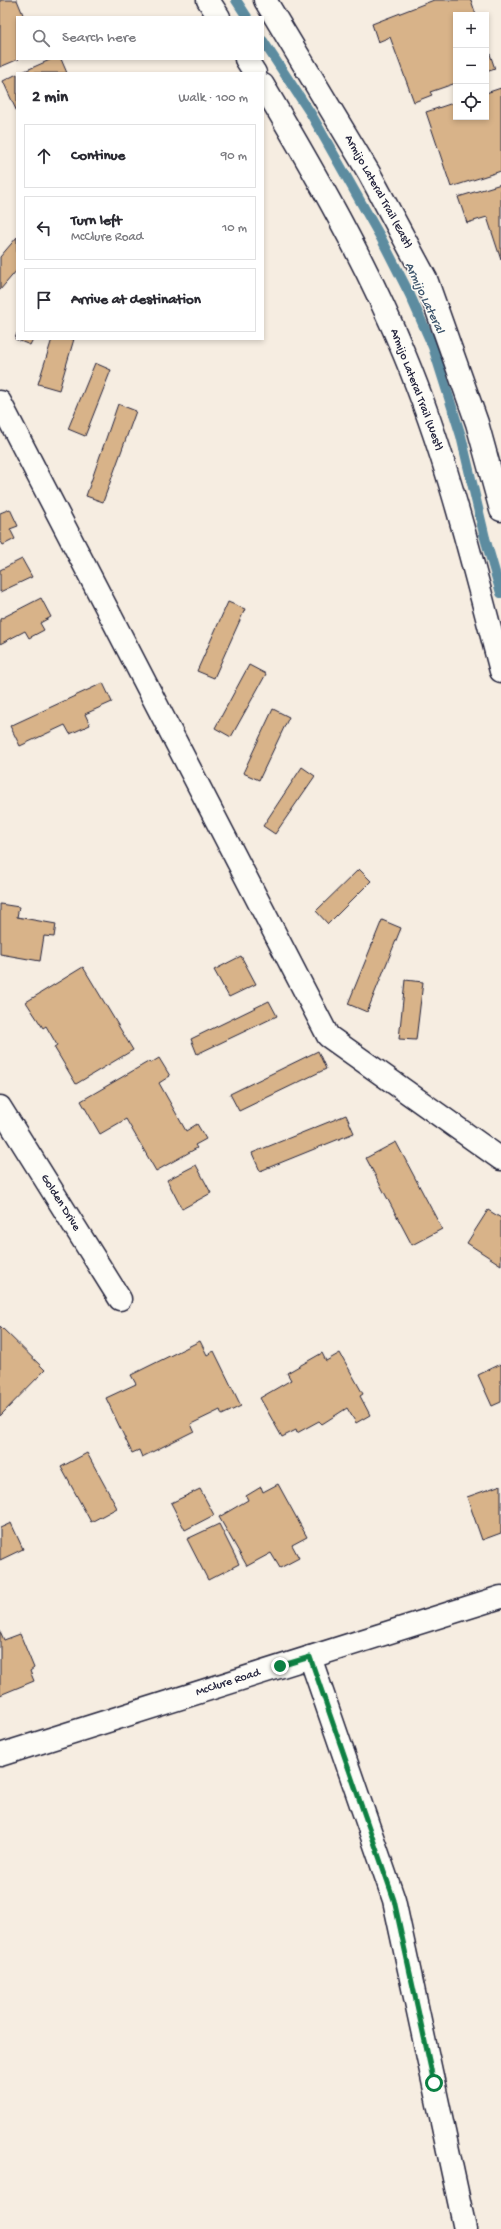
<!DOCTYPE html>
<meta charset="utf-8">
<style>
body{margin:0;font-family:"Gochi Hand",sans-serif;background:#f2f2f3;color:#2b2b33}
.controls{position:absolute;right:12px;top:12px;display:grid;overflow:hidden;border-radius:0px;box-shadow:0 2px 6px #0003}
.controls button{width:36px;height:36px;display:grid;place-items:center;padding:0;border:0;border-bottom:1px solid #e1e1e2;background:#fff;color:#2b2b33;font:20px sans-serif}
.stop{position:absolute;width:12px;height:12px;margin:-9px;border:3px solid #0b8043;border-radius:50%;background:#fff}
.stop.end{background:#0b8043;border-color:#fff;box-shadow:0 1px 4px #0008}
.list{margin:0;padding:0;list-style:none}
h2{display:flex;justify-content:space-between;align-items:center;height:52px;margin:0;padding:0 16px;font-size:17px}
h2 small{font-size:13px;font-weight:400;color:#7c7c81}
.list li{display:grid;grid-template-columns:26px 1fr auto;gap:12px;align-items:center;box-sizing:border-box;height:64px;margin:0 8px 8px;padding:0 8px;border:1px solid #e1e1e2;border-radius:0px}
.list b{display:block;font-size:15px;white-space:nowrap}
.list p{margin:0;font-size:13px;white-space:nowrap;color:#7c7c81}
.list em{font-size:13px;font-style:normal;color:#7c7c81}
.icon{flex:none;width:22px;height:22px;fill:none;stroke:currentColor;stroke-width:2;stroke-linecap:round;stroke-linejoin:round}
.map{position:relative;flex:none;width:501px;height:2229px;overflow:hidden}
.search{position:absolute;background:#fff;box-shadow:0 2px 6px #0003;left:16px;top:16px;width:248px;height:44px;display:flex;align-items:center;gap:10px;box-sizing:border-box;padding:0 14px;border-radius:0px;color:#7c7c81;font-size:15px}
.panel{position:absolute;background:#fff;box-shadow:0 2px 6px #0003;left:16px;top:72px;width:248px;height:268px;border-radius:0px}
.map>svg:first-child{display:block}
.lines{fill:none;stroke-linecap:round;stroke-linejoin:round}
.stream{stroke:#5d8ca0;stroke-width:10}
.building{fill:#d8b389;stroke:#22223b}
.minor-casing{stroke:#22223b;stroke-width:25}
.minor{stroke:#fdfcf7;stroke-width:22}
.route{stroke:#0b8043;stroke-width:5}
.labels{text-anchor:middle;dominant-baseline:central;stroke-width:3;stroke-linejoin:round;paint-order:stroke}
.street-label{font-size:12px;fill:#22223b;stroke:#fdfcf7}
.water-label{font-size:13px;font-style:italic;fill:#40576e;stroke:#fdfcf7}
</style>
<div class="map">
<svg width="501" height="2229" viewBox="0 0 501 2229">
<rect width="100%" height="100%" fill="#f6ede1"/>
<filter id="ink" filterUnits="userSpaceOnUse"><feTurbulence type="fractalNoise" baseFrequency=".025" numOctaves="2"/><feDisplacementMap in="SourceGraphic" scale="8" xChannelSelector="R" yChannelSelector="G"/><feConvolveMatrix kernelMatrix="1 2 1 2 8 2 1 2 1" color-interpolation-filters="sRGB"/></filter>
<g filter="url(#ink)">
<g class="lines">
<g class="stream">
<path d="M 236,0 L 247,17"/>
<path d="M 263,41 L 311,114 L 381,238 L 410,295 L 433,347 L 461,436 L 485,538 L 501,593"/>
</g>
</g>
<g class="building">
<path d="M 0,0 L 17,0 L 24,17 L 17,17 L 17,59 L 19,59 L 0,67 Z"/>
<path d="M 434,0 L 471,0 L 476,15 L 456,15 L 456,83 L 430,92 L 432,95 L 414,102 L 390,37 L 378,42 L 372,24 Z"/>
<path d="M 486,42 L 495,69 L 486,72 Z"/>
<path d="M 52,59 L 61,59 L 67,73 L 20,73 Z"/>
<path d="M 17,74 L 17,112 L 3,81 Z"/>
<path d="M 501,88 L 501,171 L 451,187 L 426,112 L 456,102 L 456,117 L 486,117 L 486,93 Z"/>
<path d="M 501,184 L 501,260 L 487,217 L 467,223 L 458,197 Z"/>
<path d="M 17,237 L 17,270 L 0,290 L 0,257 Z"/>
<path d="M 17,333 L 17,339 L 33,339 L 30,345 L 15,339 Z"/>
<path d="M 52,339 L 74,339 L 59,390 L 38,384 Z"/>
<path d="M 95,363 L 111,370 L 85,436 L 68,429 Z"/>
<path d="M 118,404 L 136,411 L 103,502 L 86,496 Z"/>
<path d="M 10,509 L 18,526 L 10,529 L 15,539 L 3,545 L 0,540 L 0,513 Z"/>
<path d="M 22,559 L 32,577 L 0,592 L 0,570 Z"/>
<path d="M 41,598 L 51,617 L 40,623 L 44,630 L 29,638 L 25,631 L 0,644 L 0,619 Z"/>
<path d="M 228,602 L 245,609 L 214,678 L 197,671 Z"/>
<path d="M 249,665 L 266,674 L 231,737 L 215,728 Z"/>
<path d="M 103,683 L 112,702 L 85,714 L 90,725 L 70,734 L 65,725 L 20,746 L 10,726 Z"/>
<path d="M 273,709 L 289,717 L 259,780 L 243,773 Z"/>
<path d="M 302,767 L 315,776 L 275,834 L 263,826 Z"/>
<path d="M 359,869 L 371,881 L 328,924 L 316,911 Z"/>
<path d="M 0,904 L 19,907 L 17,917 L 56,924 L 54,937 L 44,936 L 40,961 L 0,954 Z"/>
<path d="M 382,920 L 401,928 L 367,1012 L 348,1004 Z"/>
<path d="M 241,956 L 256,984 L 229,997 L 214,970 Z"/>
<path d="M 83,967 L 133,1050 L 76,1084 L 54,1047 L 57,1045 L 46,1026 L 43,1028 L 26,1002 Z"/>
<path d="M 405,980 L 423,982 L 416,1040 L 399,1039 Z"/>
<path d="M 269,1001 L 277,1016 L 197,1054 L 191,1039 Z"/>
<path d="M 318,1051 L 326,1069 L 239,1111 L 230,1094 Z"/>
<path d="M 159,1058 L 170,1076 L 159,1083 L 186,1131 L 197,1124 L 206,1139 L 195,1145 L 197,1148 L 156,1171 L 126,1119 L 100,1134 L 81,1101 L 148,1062 L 151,1063 Z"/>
<path d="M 346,1115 L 354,1133 L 260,1171 L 252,1153 Z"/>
<path d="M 396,1142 L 442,1229 L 412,1245 L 366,1158 Z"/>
<path d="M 196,1165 L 211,1193 L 182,1209 L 167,1180 Z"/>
<path d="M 488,1210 L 501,1218 L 501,1265 L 467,1243 Z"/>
<path d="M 0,1326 L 45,1370 L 0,1416 Z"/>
<path d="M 200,1341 L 207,1355 L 214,1351 L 241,1406 L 222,1415 L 220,1410 L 191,1424 L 194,1431 L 142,1457 L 139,1450 L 132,1453 L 106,1398 L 136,1384 L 131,1375 Z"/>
<path d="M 322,1353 L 326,1361 L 340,1353 L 363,1394 L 360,1396 L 370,1415 L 356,1423 L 347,1408 L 322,1424 L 319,1421 L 297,1433 L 296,1430 L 282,1437 L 260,1398 L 291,1380 L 287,1373 Z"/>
<path d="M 501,1364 L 501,1402 L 492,1406 L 478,1375 Z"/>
<path d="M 87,1453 L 117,1508 L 91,1522 L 61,1467 Z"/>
<path d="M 278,1484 L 307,1537 L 292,1545 L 299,1558 L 280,1568 L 271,1553 L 247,1566 L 219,1517 L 248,1500 L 246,1496 L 261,1487 L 263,1492 Z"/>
<path d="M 501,1485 L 501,1533 L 482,1540 L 467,1497 Z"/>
<path d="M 200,1489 L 214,1515 L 185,1530 L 171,1503 Z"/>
<path d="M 11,1523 L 23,1549 L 0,1560 L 0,1528 Z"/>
<path d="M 219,1524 L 239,1564 L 208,1580 L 187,1539 Z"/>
<path d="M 0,1631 L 4,1640 L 20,1634 L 34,1668 L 30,1671 L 34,1681 L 0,1695 Z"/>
</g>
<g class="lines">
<g class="minor-casing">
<g id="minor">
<path d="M 208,0 L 219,17"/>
<path d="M 265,0 L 369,173 L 426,279 L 477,423 L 501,510"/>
<path d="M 246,59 L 255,73"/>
<path d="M 263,85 C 315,173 366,261 405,356 C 447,457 473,565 501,671"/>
<path d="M 0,402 L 328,1036 L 501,1159"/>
<path d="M 0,1107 L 120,1299"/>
<path d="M 310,1657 L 394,1900 L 465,2229"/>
<path d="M 0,1755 L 501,1597"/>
</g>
</g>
<use href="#minor" class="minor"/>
</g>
</g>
<g class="lines" filter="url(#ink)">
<path class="route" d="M 280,1666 L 310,1657 L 394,1900 L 434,2083"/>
</g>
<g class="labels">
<g class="street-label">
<text transform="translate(378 192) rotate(61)">Armijo Lateral Trail (East)</text>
<text transform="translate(416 390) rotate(69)">Armijo Lateral Trail (West)</text>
<text transform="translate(60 1203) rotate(58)">Golden Drive</text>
<text transform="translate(228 1683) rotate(-18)">McClure Road</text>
</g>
<g class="water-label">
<text transform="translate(424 298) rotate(65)">Armijo Lateral</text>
</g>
</g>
</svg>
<div class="controls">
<button>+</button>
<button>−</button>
<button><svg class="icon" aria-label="locate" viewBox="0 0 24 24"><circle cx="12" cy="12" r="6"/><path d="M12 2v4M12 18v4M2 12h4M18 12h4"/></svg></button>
</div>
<div class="stop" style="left:434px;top:2083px"></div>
<div class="stop end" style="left:280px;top:1666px"></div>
<div class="search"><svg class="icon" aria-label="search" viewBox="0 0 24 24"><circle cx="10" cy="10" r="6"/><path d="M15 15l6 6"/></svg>Search here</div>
<section class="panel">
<h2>2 min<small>Walk · 100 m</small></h2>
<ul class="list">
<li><svg class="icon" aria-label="ahead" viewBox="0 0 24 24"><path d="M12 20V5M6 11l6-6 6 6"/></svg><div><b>Continue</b></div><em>90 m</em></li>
<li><svg class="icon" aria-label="left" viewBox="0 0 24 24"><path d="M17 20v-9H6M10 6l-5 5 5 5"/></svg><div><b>Turn left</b><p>McClure Road</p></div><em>10 m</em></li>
<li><svg class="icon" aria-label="arrive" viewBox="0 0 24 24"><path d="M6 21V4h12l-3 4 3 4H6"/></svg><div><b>Arrive at destination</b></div></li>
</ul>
</section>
</div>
